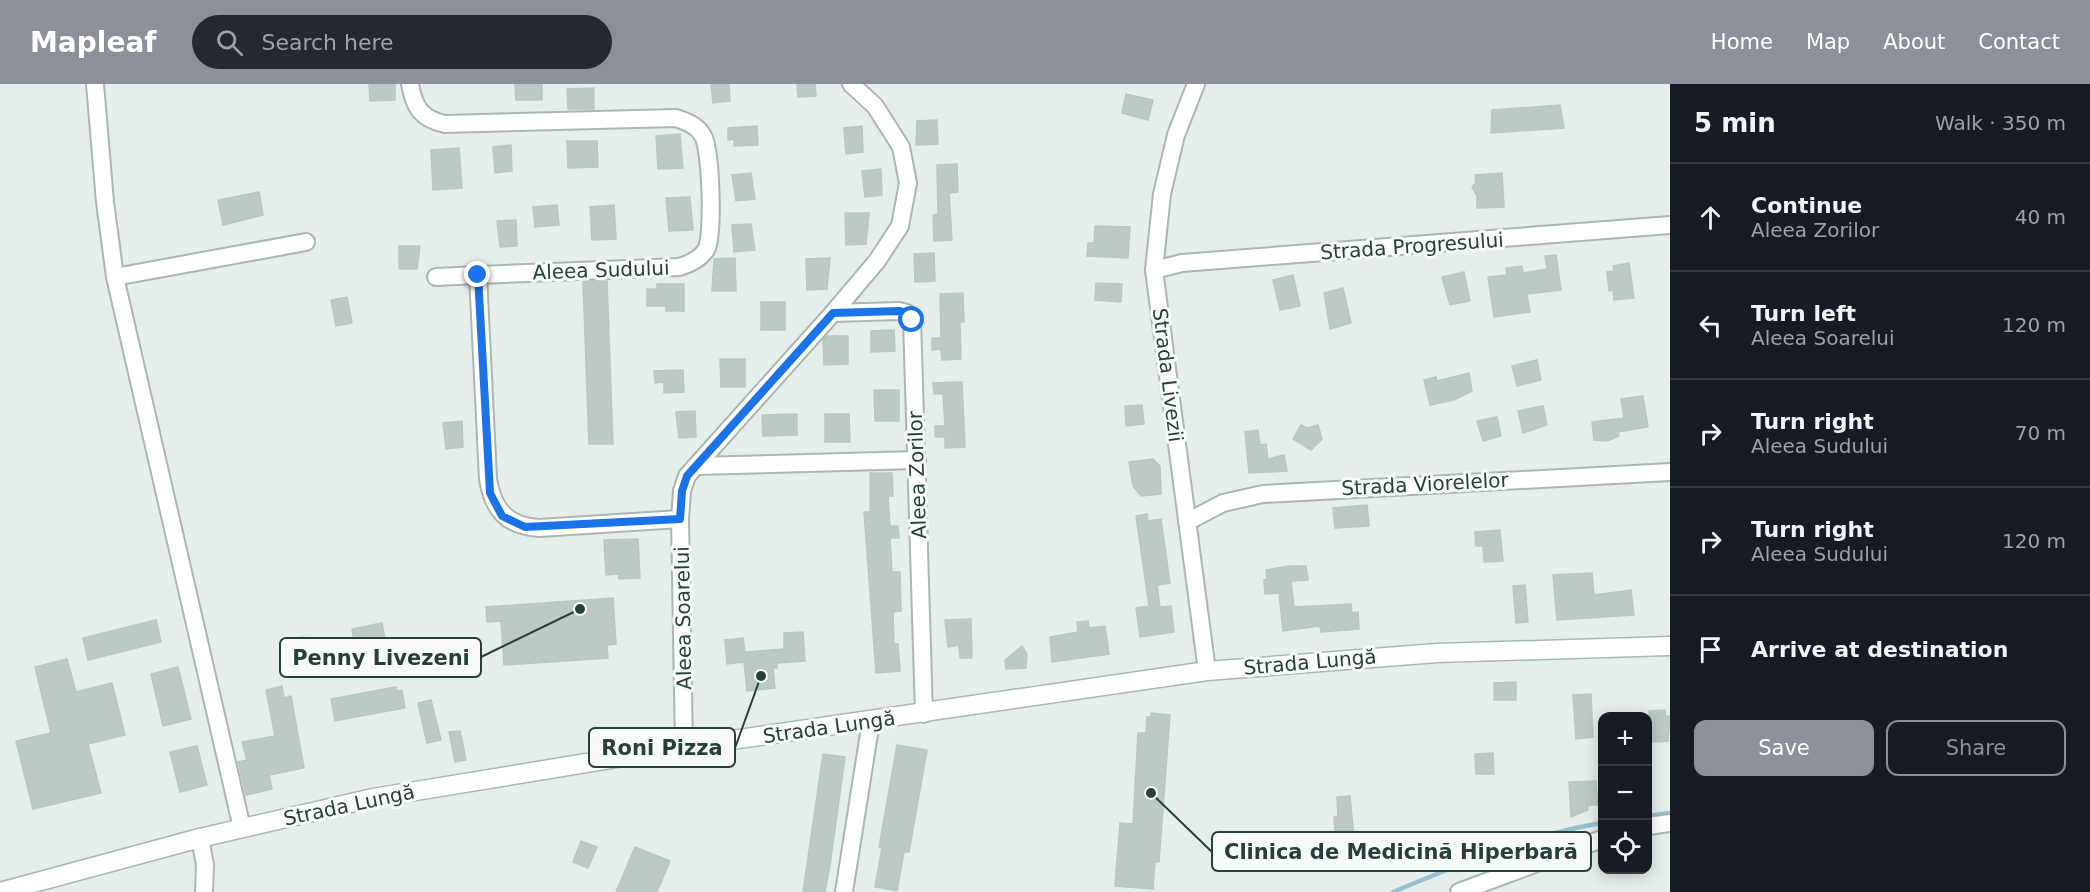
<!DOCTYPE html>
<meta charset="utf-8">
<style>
body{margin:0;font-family:"DejaVu Sans",sans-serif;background:#242831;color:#f1f3f6}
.controls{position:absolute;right:18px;bottom:18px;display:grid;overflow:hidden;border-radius:12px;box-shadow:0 3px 15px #0003}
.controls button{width:54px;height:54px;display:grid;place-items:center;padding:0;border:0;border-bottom:2px solid #363941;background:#171b24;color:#f1f3f6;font:30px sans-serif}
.stop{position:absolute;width:18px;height:18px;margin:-14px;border:4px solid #1a73e8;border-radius:50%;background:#fff}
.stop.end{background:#1a73e8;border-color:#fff;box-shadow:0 2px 6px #0008}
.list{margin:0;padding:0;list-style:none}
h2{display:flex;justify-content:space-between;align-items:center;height:78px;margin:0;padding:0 24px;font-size:26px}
h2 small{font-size:20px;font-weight:400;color:#9ea1a6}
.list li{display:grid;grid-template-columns:39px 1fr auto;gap:18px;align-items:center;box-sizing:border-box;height:108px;padding:0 24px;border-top:2px solid #363941}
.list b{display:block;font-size:22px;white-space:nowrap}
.list p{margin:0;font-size:20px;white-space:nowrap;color:#9ea1a6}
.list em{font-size:20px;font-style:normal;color:#9ea1a6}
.actions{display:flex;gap:12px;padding:18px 24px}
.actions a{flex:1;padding:14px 0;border:2px solid #8c9099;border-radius:12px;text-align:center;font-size:21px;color:#8c9099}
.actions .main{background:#8c9099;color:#fff}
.icon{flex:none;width:33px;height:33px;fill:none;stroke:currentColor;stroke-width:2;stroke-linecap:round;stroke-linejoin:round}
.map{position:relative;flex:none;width:1670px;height:808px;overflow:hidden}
header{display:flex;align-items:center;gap:36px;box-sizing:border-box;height:84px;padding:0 30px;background:#8c9099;color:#fff}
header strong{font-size:28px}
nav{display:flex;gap:33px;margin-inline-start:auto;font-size:21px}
.search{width:420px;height:54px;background:#242831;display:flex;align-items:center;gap:15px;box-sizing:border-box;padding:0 21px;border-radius:33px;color:#9ea1a6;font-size:22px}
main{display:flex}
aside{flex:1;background:#171b24}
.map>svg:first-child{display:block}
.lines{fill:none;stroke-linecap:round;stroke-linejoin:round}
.stream{stroke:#93c1ce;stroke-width:4.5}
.building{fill:#bcc9c4;stroke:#b9c7c2;stroke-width:1.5}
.street-casing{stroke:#a9b6b2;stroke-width:20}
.secondary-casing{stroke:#a5b9b3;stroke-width:21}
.street{stroke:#fff;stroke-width:16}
.secondary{stroke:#fff;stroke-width:18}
.route{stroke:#1a73e8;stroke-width:8}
.labels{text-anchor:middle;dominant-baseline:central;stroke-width:6;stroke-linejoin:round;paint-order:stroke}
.street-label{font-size:20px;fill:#263f3a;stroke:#f7faf9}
.leader{fill:none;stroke:#263f3a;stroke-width:2}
.callout-dot{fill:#263f3a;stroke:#f7faf9;stroke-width:2}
.callout{fill:#f7faf9;stroke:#263f3a;stroke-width:2}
.callout-label{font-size:21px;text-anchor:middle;font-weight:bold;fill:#263f3a}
</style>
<header>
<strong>Mapleaf</strong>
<div class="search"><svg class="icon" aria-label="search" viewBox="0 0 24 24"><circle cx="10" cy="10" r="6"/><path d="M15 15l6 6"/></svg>Search here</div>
<nav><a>Home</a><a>Map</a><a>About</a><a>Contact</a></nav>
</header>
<main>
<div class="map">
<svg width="1670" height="808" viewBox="0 0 1670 808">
<rect width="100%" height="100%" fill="#e6eeeb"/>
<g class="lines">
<g class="stream">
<path d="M 1648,732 L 1670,729"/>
<path d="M 1393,808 C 1455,782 1536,749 1602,739"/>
</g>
</g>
<g class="building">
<path d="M 369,0 L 395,0 L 395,16 L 370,17 Z"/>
<path d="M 515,0 L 542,0 L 542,16 L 516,16 Z"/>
<path d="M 711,0 L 729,0 L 730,17 L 713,19 Z"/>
<path d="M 797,0 L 815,0 L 816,12 L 798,13 Z"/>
<path d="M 594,4 L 594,25 L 568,25 L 567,5 Z"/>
<path d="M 1126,10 L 1153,16 L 1148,36 L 1122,29 Z"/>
<path d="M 1560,21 L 1564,44 L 1491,49 L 1492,26 Z"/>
<path d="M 937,36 L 938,60 L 916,61 L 917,37 Z"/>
<path d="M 757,42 L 758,61 L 734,62 L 734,55 L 728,56 L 728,44 Z"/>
<path d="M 862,42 L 863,68 L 846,70 L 844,44 Z"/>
<path d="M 680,50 L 683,84 L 658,85 L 656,52 Z"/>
<path d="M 567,57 L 597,57 L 598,83 L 568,84 Z"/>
<path d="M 511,61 L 512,87 L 495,89 L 493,63 Z"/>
<path d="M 459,64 L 462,104 L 433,106 L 431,66 Z"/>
<path d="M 957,80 L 958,108 L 949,109 L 952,156 L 934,157 L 933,131 L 938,130 L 937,81 Z"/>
<path d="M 881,85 L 882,111 L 865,113 L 862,87 Z"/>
<path d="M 751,89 L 755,115 L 736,117 L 732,91 Z"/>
<path d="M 1502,89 L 1504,123 L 1477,124 L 1477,112 L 1472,103 L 1476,99 L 1475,91 Z"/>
<path d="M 259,108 L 263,131 L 223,141 L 218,116 Z"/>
<path d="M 690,113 L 693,146 L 669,147 L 666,114 Z"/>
<path d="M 557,121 L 559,141 L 535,143 L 533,123 Z"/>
<path d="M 614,121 L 616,155 L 592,156 L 590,123 Z"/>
<path d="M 845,129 L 869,129 L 866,160 L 846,161 Z"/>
<path d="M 516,136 L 517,162 L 500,163 L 497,137 Z"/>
<path d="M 751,140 L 755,166 L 734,168 L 732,141 Z"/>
<path d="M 1095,142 L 1130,143 L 1128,174 L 1087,172 L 1088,159 L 1094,159 Z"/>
<path d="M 399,162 L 420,162 L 417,185 L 399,185 Z"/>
<path d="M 934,169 L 935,197 L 915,198 L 914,170 Z"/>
<path d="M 1556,171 L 1561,206 L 1527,210 L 1530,228 L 1494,233 L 1488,193 L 1507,191 L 1506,184 L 1522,182 L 1523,189 L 1547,185 L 1545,172 Z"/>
<path d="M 735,174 L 736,207 L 712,207 L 714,175 Z"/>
<path d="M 830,174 L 827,205 L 807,206 L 806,175 Z"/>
<path d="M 1629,179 L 1634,214 L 1614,216 L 1613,206 L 1609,207 L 1607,188 L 1614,187 L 1613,182 Z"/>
<path d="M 1464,188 L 1470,217 L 1450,221 L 1442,193 Z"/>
<path d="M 1293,191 L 1300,222 L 1280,226 L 1273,196 Z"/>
<path d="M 583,197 L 607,197 L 613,360 L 589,360 Z"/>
<path d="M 1096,199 L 1122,200 L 1121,218 L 1095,216 Z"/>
<path d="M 657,200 L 684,200 L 684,227 L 666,227 L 666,222 L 647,222 L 647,205 L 657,205 Z"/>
<path d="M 1343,204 L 1351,239 L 1330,245 L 1324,209 Z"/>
<path d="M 963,209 L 964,238 L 960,238 L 961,275 L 942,276 L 941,265 L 932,266 L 932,254 L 941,254 L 940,210 Z"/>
<path d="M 347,213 L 352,239 L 336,242 L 331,216 Z"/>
<rect x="761" y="218" width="24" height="28"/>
<path d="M 894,246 L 895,267 L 871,268 L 871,247 Z"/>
<path d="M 826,252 L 848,252 L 848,280 L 824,281 L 823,256 Z"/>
<path d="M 720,275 L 745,275 L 745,303 L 721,303 Z"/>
<path d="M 1537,276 L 1541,296 L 1517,302 L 1512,282 Z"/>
<path d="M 683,286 L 684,308 L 664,309 L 664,298 L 655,299 L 654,287 Z"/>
<path d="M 1469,289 L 1472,307 L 1454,316 L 1430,321 L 1424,296 L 1436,293 L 1437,297 Z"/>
<path d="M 962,298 L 965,363 L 945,364 L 945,353 L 935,353 L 935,342 L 945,342 L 943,310 L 934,310 L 933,299 Z"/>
<path d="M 874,306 L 899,306 L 899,337 L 875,337 Z"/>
<path d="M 1643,312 L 1648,343 L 1618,348 L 1619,352 L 1607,357 L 1594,356 L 1592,338 L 1624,334 L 1621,315 Z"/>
<path d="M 1142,321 L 1144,340 L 1126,342 L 1125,322 Z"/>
<path d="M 1543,322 L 1547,341 L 1523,349 L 1518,327 Z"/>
<path d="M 695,327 L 696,353 L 679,354 L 676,328 Z"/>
<path d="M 797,330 L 797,351 L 763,352 L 762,331 Z"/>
<path d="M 825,330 L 849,330 L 850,358 L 825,358 Z"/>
<path d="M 1497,333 L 1501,352 L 1483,357 L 1477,337 Z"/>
<path d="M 462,337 L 463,363 L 446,365 L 443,339 Z"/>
<path d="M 1301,341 L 1307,344 L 1318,341 L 1322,355 L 1311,366 L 1293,355 Z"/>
<path d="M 1258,346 L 1260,361 L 1266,360 L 1268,375 L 1284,371 L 1287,387 L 1249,389 L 1245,348 Z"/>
<path d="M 1153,375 L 1160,382 L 1161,410 L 1141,412 L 1133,402 L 1129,378 Z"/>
<path d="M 870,389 L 892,389 L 893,412 L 888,412 L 890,442 L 898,442 L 899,454 L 890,454 L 892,488 L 900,488 L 901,527 L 893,528 L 894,560 L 898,560 L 900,587 L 876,589 L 864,428 L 870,428 Z"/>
<path d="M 1367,421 L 1369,442 L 1335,444 L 1333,424 Z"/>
<path d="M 1147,430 L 1148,437 L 1161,435 L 1170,499 L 1157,501 L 1160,523 L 1171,522 L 1174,548 L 1140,553 L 1136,524 L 1149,522 L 1136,432 Z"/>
<path d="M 1500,446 L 1503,477 L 1484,478 L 1483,462 L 1476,462 L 1475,448 Z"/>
<path d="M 638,455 L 640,494 L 619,495 L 619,490 L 606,491 L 604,456 Z"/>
<path d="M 1290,482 L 1306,482 L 1308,496 L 1291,497 L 1294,523 L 1351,520 L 1352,529 L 1358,528 L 1359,545 L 1321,548 L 1320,542 L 1283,547 L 1279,509 L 1265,510 L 1264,496 L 1267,495 L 1266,486 Z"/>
<path d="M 1592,489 L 1594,511 L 1631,506 L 1634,531 L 1557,536 L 1553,491 Z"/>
<path d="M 1525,501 L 1528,538 L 1516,539 L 1513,502 Z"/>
<path d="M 613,514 L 616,560 L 607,561 L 608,574 L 504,581 L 501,537 L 487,538 L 486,523 Z"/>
<path d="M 971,535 L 972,574 L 960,574 L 959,561 L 948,563 L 945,536 Z"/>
<path d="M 156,536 L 161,558 L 88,576 L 83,554 Z"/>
<path d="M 1088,537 L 1089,544 L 1105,542 L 1109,570 L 1052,578 L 1050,553 L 1078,548 L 1077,538 Z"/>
<path d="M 382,539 L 386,561 L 356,567 L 352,545 Z"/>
<path d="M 803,548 L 805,577 L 777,579 L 777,584 L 773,584 L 775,604 L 747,607 L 744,578 L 727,580 L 725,556 L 743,554 L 745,568 L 784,565 L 784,549 Z"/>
<path d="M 304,553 L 305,557 L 311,556 L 315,574 L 284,579 L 280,558 Z"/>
<path d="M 1022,562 L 1027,570 L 1026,584 L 1006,585 L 1005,576 Z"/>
<path d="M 67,575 L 76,608 L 112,599 L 125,651 L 88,660 L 101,709 L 33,725 L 16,657 L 51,649 L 35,583 Z"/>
<path d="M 178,583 L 191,635 L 163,642 L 151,590 Z"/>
<path d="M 1516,598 L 1516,616 L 1494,616 L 1494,599 Z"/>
<path d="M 282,602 L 284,614 L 291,612 L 304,684 L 269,691 L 272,705 L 246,711 L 238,678 L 247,676 L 242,658 L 275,652 L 266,606 Z"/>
<path d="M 396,603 L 396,607 L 402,606 L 405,624 L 335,637 L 331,615 Z"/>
<path d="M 1591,610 L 1593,653 L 1576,655 L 1573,611 Z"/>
<path d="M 431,616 L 441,656 L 427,659 L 418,619 Z"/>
<path d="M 1665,626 L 1665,632 L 1670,632 L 1668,657 L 1651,658 L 1649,627 Z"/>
<path d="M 1151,629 L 1170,631 L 1159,778 L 1155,778 L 1153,805 L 1115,802 L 1120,739 L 1133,740 L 1138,649 L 1146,649 L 1147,633 L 1151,633 Z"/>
<path d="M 460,647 L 466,676 L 455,678 L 449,648 Z"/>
<path d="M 897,661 L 927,666 L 909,768 L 904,768 L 897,807 L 875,803 L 882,764 L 879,763 Z"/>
<path d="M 197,662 L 207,701 L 180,708 L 170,668 Z"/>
<path d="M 1493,669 L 1494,690 L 1476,690 L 1475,670 Z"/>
<path d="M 823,670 L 845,673 L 830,781 L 825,808 L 803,808 Z"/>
<path d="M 1596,697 L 1598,721 L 1588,721 L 1588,726 L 1571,733 L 1569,698 Z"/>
<path d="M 1350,712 L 1355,765 L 1341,766 L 1339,746 L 1335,747 L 1334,733 L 1338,733 L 1337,713 Z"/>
<path d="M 581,757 L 597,763 L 588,784 L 573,778 Z"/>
<path d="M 635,763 L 670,777 L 657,808 L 616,808 Z"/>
</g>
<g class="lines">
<g class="street-casing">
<g id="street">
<path d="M 95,0 L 105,118 L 115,193 L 242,744"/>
<path d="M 410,0 C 414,23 421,35 445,40 L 676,34 C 687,38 697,41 703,52 C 711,66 714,152 706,166 C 699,176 690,180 679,183 L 478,191 L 488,395 C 493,426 507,442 539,444 L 680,435"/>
<path d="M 1196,0 L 1176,51 L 1162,110 L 1154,186 L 1207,587"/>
<path d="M 1154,186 L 1182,179 L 1670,141"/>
<path d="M 115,193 L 306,158"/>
<path d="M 436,193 L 478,191"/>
<path d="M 833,229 L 899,227 L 907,229 L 912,236 L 924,630"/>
<path d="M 696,382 L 917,376"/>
<path d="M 1187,438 L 1223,419 L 1263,410 L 1670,388"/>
<path d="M 684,663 L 680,435 L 682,407 L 687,392 L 833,229 L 877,177 L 900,142 L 908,99 L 901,63 L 875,22 L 851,0"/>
<path d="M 1648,742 L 1670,739"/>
<path d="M 200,754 L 205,781 L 204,808"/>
<path d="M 844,808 L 871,637"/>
<path d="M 1459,808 L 1602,755"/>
</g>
</g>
<g class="secondary-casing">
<path id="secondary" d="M 0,808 L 200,754 L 373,714 L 684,663 L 1207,587 L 1437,569 L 1670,562"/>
</g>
<use href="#street" class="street"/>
<use href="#secondary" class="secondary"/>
</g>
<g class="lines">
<path class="route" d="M 478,191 L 490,409 L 502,432 L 525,443 L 680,435 L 682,407 L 687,392 L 833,229 L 899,227 L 908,229 L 912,236"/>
</g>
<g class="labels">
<g class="street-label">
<text transform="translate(1412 162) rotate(-4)">Strada Progresului</text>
<text transform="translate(601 186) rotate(-2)">Aleea Sudului</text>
<text transform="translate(1168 291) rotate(83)">Strada Livezii</text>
<text transform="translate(917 391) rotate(-92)">Aleea Zorilor</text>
<text transform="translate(1425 400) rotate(-3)">Strada Viorelelor</text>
<text transform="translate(683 534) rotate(-91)">Aleea Soarelui</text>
<text transform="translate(1310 578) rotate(-5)">Strada Lungă</text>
<text transform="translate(829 643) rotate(-8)">Strada Lungă</text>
<text transform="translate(349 721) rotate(-12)">Strada Lungă</text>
</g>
</g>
<path class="leader" d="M580 525L481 573M761 592L735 664M1151 709L1212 768"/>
<g class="callout-dot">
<circle cx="580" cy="525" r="6"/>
<circle cx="761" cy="592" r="6"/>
<circle cx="1151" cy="709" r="6"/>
</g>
<g class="callout">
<rect x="280" y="554" width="201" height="39" rx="6"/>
<rect x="589" y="644" width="146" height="39" rx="6"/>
<rect x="1212" y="748" width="379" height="39" rx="6"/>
</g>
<g class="callout-label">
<text x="381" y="581">Penny Livezeni</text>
<text x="662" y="671">Roni Pizza</text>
<text x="1401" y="775">Clinica de Medicină Hiperbară</text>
</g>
</svg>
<div class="controls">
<button>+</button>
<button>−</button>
<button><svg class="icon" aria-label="locate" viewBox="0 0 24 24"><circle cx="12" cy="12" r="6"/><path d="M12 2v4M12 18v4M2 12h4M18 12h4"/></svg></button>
</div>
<div class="stop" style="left:912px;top:236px"></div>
<div class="stop end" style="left:478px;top:191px"></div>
</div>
<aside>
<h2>5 min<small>Walk · 350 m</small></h2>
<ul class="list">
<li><svg class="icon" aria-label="ahead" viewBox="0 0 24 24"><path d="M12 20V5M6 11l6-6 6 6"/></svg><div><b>Continue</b><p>Aleea Zorilor</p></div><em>40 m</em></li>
<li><svg class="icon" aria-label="left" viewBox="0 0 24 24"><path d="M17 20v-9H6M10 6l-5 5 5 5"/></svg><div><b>Turn left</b><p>Aleea Soarelui</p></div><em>120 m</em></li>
<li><svg class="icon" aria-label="right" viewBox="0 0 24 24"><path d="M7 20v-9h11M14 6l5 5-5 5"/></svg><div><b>Turn right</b><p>Aleea Sudului</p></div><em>70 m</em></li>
<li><svg class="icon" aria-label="right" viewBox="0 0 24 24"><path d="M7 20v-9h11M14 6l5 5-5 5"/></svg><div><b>Turn right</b><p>Aleea Sudului</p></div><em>120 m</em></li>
<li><svg class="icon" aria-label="arrive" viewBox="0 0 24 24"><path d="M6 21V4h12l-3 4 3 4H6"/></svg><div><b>Arrive at destination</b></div></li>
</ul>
<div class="actions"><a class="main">Save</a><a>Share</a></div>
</aside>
</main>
